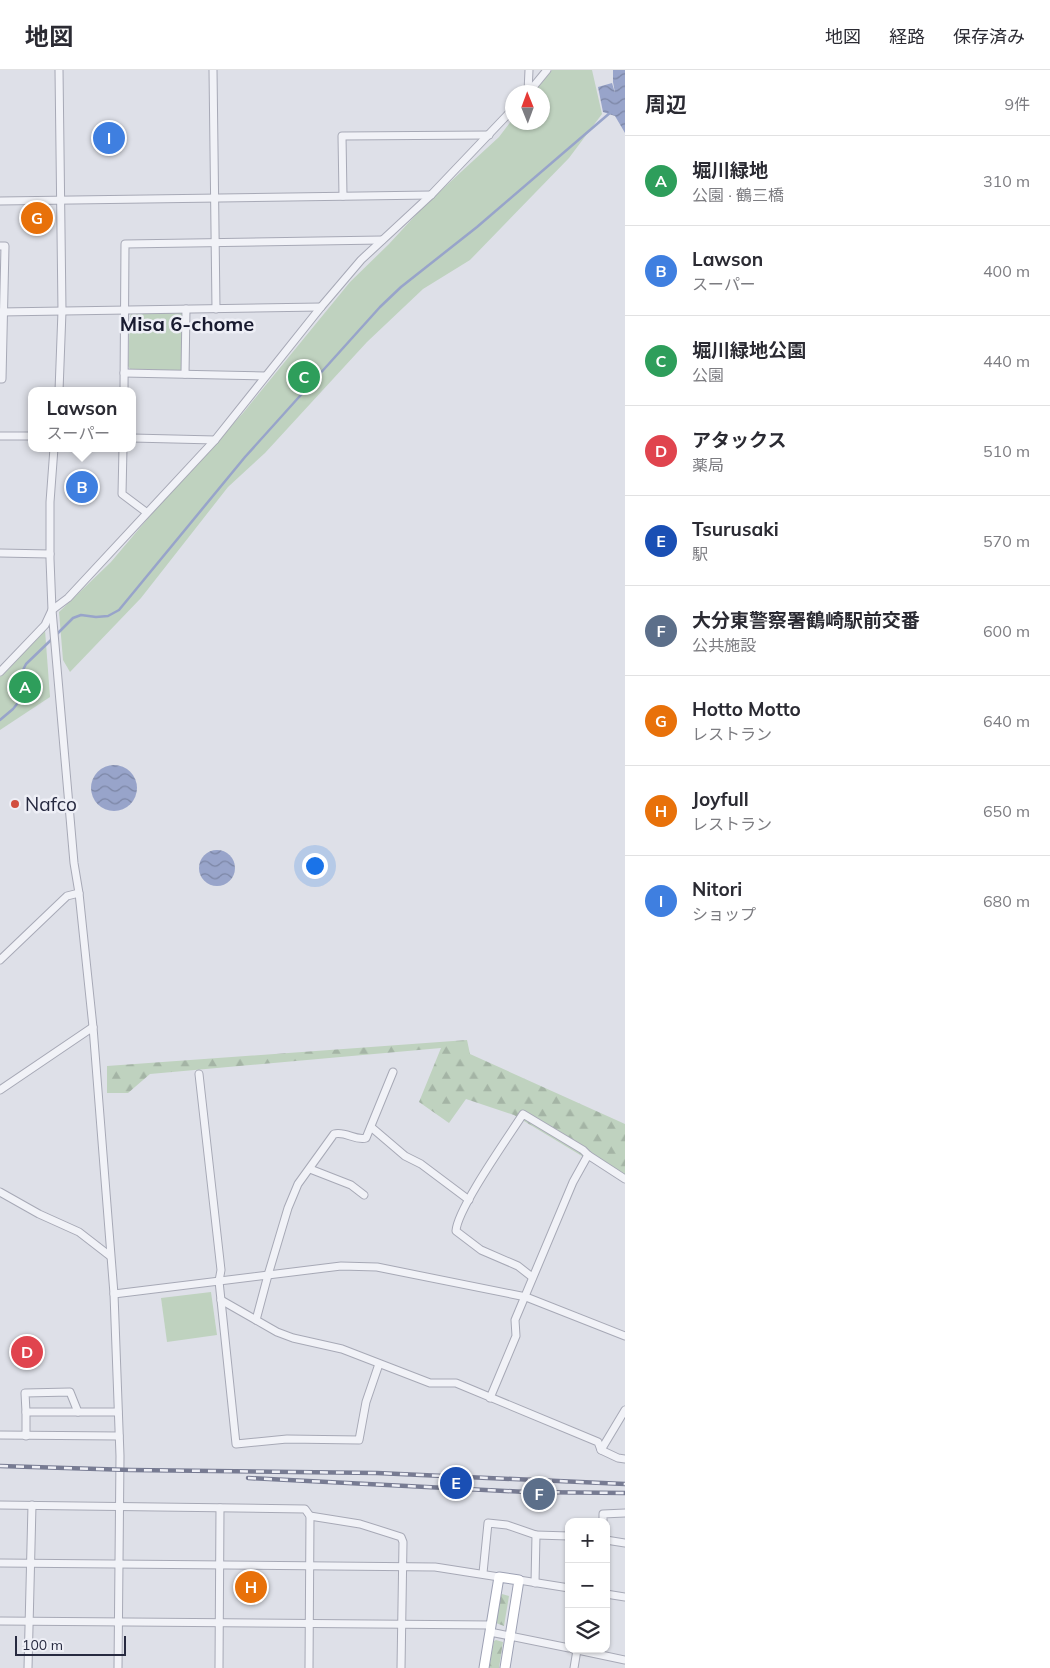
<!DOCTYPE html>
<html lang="ja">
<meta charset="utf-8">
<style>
body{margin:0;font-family:Mulish,"Noto Sans JP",sans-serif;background:#f2f2f3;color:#2b2b33}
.controls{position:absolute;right:15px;bottom:15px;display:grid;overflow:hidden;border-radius:10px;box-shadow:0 1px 4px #0004}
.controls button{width:45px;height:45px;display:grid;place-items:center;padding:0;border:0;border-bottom:1px solid #e1e1e2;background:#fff;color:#2b2b33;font:25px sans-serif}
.compass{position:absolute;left:505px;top:15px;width:45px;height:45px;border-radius:50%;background:#fff;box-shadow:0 1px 4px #0004;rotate:359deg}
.scale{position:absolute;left:15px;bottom:12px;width:111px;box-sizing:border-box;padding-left:5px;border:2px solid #272a40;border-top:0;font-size:14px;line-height:18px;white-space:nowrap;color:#272a40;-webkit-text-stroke:4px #eeeff6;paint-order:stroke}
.you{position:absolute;left:314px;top:795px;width:18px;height:18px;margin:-12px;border:4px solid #fff;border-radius:50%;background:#1a73e8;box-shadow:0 0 0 8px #1a73e833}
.badge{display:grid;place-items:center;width:32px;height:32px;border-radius:50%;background:#0f766e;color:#fff;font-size:16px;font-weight:700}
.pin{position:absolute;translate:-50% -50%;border:2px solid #fff;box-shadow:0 1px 5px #0006}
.popup{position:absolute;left:28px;top:317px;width:108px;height:65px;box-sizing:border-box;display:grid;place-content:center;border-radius:10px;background:#fff;filter:drop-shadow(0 1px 4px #0005);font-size:16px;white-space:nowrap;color:#7c7c81}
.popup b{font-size:19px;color:#2b2b33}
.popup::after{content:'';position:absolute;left:50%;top:100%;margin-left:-10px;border:10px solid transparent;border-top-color:#fff}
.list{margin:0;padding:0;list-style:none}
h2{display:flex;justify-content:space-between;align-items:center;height:65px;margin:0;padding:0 20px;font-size:21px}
h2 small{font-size:16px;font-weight:400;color:#7c7c81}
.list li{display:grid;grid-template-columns:32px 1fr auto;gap:15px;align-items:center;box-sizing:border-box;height:90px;padding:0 20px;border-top:1px solid #e1e1e2}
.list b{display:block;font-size:19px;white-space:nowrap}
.list p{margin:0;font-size:16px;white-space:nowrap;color:#7c7c81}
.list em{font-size:16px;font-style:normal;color:#7c7c81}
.icon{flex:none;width:28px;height:28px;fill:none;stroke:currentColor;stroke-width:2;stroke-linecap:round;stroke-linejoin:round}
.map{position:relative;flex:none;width:625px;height:1598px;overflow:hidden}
header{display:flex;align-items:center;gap:30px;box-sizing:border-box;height:70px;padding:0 25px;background:#fff;border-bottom:1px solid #e1e1e2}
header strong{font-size:24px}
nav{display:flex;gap:28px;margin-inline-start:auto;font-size:18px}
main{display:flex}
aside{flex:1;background:#fff}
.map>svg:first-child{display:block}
.green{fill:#bfd2bf}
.forest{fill:url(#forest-firs)}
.water{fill:url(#water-waves)}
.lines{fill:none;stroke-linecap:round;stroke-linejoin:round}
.stream{stroke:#98a4ca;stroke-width:2.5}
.minor-casing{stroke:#a7a9b6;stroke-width:9}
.major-casing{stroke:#9da1b4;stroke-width:11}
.minor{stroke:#f1f2f7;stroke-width:7}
.major{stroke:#fff;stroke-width:9}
.rail-casing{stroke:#777b92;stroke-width:4.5}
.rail{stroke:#eeeff6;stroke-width:2.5;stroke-dasharray:8;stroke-linecap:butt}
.poi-dot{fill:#d24e3f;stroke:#eeeff6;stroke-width:2}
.labels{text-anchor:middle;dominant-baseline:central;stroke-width:5;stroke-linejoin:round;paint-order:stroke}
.poi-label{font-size:19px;fill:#272a40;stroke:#eeeff6;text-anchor:start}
.neighbourhood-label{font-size:20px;font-weight:bold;fill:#191b30;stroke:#eeeff6}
</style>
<header>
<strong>地図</strong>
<nav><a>地図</a><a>経路</a><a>保存済み</a></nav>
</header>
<main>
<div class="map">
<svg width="625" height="1598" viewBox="0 0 625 1598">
<defs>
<pattern id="forest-firs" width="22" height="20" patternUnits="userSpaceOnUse" patternTransform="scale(1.25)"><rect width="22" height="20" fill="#bfd2bf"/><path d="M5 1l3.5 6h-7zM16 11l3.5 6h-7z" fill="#a4b4a5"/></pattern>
<pattern id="water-waves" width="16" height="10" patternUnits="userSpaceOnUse" patternTransform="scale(1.25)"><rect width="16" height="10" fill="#98a4ca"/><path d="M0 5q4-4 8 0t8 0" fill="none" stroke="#7c86a5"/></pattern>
</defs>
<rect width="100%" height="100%" fill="#dee0e8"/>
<g class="green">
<path d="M 552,0 L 592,0 L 602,44 L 569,88 L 470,190 L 423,219 L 367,272 L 265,383 L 228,417 L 141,528 L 70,602 L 63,590 L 59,542 L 111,492 L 176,415 L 243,343 L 350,212 L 389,174 L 424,136 L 499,67 L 512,50 L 512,52 L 542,52 L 542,22 L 534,22 Z"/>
<path d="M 181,242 L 183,245 L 183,298 L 180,301 L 130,299 L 128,296 L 130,246 L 132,243 Z"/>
<path d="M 45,560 L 50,627 L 0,660 L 0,607 Z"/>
<path d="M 211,1222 L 217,1265 L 167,1272 L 161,1228 Z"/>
</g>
<g class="forest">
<path d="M 467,970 L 470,984 L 625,1054 L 625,1112 L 514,1045 L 466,1029 L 449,1053 L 419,1032 L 441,978 L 150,1004 L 128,1023 L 107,1023 L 107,996 Z"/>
<path d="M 502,1524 L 509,1526 L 504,1556 L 496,1553 L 501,1525 Z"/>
<path d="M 496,1570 L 503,1572 L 499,1598 L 489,1598 L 494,1571 Z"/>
</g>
<g class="water">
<path d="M 613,0 L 625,0 L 625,63 L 615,46 L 603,42 L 598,17 L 612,13 L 615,23 L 613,12 Z"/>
<circle cx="114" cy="718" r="23"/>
<circle cx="217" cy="798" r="18"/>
</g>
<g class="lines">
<g class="stream">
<path d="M 56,565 L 73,548 L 81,545 L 96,547 L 108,546 L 119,540 L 245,387 L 380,237 L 401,217 L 477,157 L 611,42"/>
<path d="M 0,650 L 13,639 L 17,634 L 23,600 L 26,594 L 52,569"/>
</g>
<g class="minor-casing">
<g id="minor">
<path d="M 213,0 L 216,239"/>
<path d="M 528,22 L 529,0"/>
<path d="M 529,22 L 547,0"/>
<path d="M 343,126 L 342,66 L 489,65"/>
<path d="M 0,131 L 431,125"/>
<path d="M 0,176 L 5,176 L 2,309 L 0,309"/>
<path d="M 0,242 L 321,237"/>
<path d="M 124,303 L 265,306"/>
<path d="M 185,304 L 186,239"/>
<path d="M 59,321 L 62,241 L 59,0"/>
<path d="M 124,321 L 125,174 L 382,170"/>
<path d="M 0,366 L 32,366"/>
<path d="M 132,368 L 215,370"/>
<path d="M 54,378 L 50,432 L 50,489 L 52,540 L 74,793 L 79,823 L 93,957 L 114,1224 L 120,1386 L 118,1598"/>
<path d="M 123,378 L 122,424 L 146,442"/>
<path d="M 0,483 L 50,484"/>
<path d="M 0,602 L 45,555 L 52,540 L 68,528 L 215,370 L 321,237 L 361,190 L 431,125 L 512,40"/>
<path d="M 0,890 L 67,826 L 79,823"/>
<path d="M 393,1002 L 366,1068 C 355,1071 346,1061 334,1064 L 298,1114 L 288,1138 L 268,1205 L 256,1250 L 277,1262 L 293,1268 L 342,1279 L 430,1313 L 456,1313 L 598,1372 L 601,1380 L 618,1388 L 625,1389"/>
<path d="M 199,1004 L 221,1200 L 219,1211 L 236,1374 L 287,1369 L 359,1370 L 366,1332 L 379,1294"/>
<path d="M 0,1020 L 93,957"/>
<path d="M 371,1057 L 405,1086 L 421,1094 L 469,1130"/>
<path d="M 310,1099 L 351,1115 L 364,1125"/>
<path d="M 0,1122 L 39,1144 L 79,1162 L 110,1186"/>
<path d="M 532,1207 L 518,1196 L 481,1180 L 456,1161 C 457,1139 509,1066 523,1044 L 583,1080 L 588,1085"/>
<path d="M 114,1224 L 341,1196 L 377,1197 L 526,1227 L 625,1266"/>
<path d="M 221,1230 L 256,1250"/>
<path d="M 490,1328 L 516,1266 L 515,1250 L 573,1112 L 588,1085 L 625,1109"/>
<path d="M 26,1342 L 25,1323 L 70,1322 L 78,1342"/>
<path d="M 0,1365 L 119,1366"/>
<path d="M 26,1366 L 26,1342 L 118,1342"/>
<path d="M 601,1380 L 625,1340"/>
<path d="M 0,1435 L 305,1439 L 310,1446 L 309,1598"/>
<path d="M 310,1446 L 360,1454 L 401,1467 L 403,1472 L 401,1598"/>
<path d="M 603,1452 L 603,1444 L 625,1443"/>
<path d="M 536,1465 L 569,1466"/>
<path d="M 606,1470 L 625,1473"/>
<path d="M 0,1493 L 435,1497 L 499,1507"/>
<path d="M 483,1503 L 488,1453 L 507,1455 L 536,1465 L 535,1513"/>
<path d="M 519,1510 L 569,1518"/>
<path d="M 606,1524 L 625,1527"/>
<path d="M 0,1551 L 491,1555"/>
<path d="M 490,1562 L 569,1578"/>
<path d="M 573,1579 L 625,1590"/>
<path d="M 28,1598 L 32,1435"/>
<path d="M 219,1598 L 220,1438"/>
<path d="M 574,1598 L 577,1580"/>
</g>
</g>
<g class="major-casing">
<path id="major" d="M 484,1598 L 499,1507 L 519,1510 L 505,1598"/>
</g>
<use href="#minor" class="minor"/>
<use href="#major" class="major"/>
<g class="rail-casing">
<g id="rail">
<path d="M 0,1396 L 131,1400 L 377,1403 L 625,1414"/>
<path d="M 248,1408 L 526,1422 L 625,1423"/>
</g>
</g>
<use href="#rail" class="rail"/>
</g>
<circle class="poi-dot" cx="15" cy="734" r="5"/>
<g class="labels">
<g class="poi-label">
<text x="25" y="734">Nafco</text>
</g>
<g class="neighbourhood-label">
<text x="187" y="253">Misa 6-chome</text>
</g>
</g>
</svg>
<div class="controls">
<button>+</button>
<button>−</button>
<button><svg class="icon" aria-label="layers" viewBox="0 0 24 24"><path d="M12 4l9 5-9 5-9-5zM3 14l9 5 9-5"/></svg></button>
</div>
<svg class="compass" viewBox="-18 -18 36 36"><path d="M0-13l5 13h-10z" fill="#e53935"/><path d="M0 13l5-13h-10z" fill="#7c7c81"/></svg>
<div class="scale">100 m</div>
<div class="you"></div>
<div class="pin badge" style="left:25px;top:617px;background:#2e9e5b">A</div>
<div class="pin badge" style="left:82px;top:417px;background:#3f7fe0">B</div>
<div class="popup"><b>Lawson</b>スーパー</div>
<div class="pin badge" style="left:304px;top:307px;background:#2e9e5b">C</div>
<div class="pin badge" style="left:27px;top:1282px;background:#e0444e">D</div>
<div class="pin badge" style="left:456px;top:1413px;background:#1a4fb4">E</div>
<div class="pin badge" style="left:539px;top:1424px;background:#5c6f8a">F</div>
<div class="pin badge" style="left:37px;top:148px;background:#e8710a">G</div>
<div class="pin badge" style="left:251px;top:1517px;background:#e8710a">H</div>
<div class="pin badge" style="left:109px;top:68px;background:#3f7fe0">I</div>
</div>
<aside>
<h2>周辺<small>9件</small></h2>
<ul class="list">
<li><span class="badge" style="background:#2e9e5b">A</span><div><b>堀川緑地</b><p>公園 · 鶴三橋</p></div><em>310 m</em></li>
<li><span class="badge" style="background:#3f7fe0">B</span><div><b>Lawson</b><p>スーパー</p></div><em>400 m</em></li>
<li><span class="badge" style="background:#2e9e5b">C</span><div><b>堀川緑地公園</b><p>公園</p></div><em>440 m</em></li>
<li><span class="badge" style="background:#e0444e">D</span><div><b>アタックス</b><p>薬局</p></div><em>510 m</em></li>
<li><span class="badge" style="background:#1a4fb4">E</span><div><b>Tsurusaki</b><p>駅</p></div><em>570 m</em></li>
<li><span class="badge" style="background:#5c6f8a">F</span><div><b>大分東警察署鶴崎駅前交番</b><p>公共施設</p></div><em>600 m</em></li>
<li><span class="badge" style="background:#e8710a">G</span><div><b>Hotto Motto</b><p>レストラン</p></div><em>640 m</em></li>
<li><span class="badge" style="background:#e8710a">H</span><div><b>Joyfull</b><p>レストラン</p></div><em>650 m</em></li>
<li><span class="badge" style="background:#3f7fe0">I</span><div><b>Nitori</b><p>ショップ</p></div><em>680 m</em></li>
</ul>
</aside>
</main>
